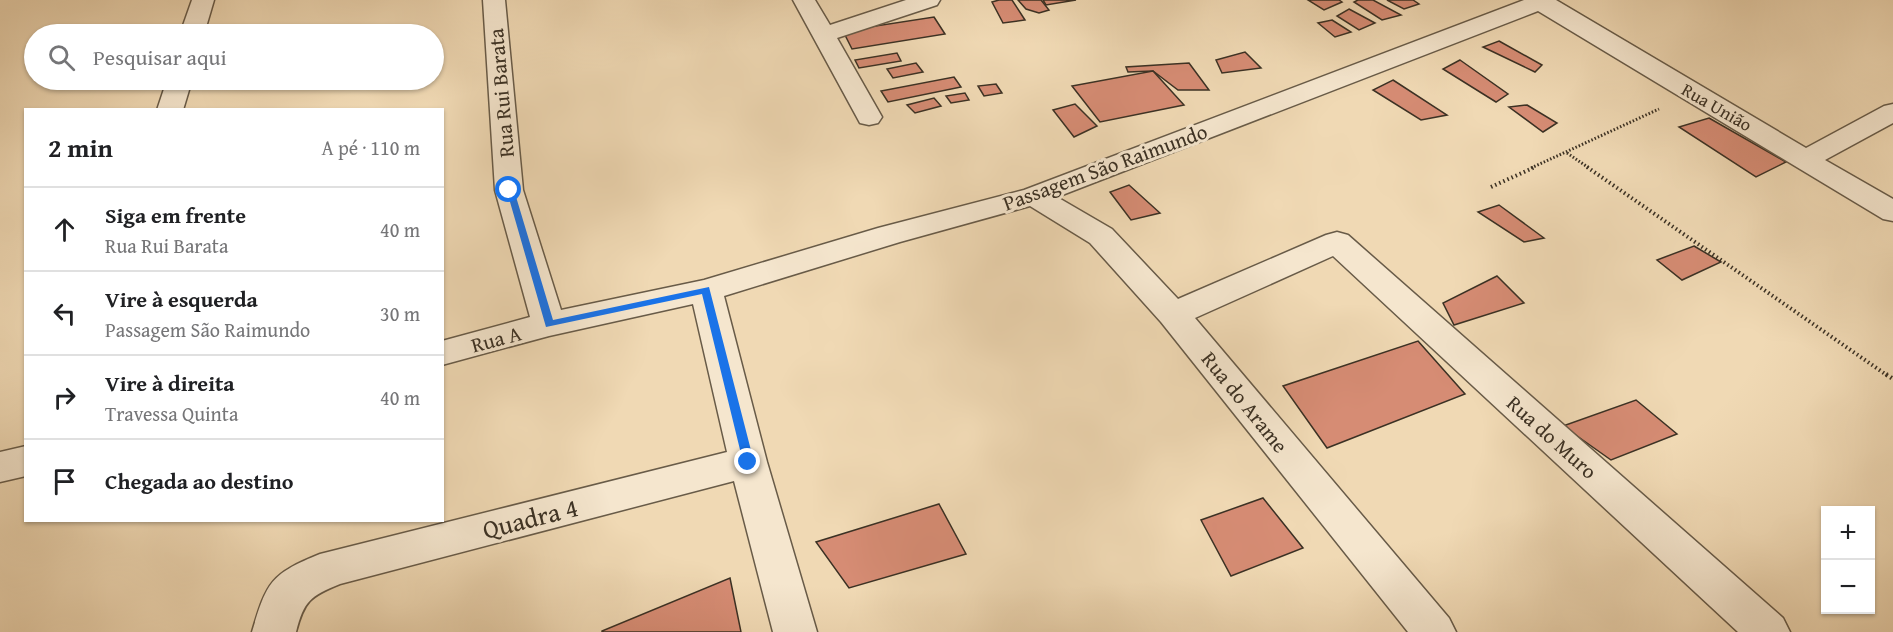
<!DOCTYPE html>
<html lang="pt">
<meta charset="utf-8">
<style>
body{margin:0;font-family:"Gentium Book Plus",serif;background:#f2f2f2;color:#202124}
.controls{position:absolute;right:18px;bottom:18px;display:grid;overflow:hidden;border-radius:0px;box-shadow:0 2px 4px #0004}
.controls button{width:54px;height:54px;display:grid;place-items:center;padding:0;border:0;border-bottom:2px solid #e0e0e0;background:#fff;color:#202124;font:30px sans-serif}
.stop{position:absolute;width:18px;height:18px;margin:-14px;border:4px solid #1a73e8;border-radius:50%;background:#fff}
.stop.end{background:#1a73e8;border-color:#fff;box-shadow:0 2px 6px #0008}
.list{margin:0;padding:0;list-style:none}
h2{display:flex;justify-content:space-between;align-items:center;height:78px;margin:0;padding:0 24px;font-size:26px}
h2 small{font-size:20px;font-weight:400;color:#757577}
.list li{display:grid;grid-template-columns:39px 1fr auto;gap:18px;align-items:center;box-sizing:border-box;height:84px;padding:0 24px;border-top:2px solid #e0e0e0}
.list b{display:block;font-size:22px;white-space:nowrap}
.list p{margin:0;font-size:20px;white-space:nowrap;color:#757577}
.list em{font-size:20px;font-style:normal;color:#757577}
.icon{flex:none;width:33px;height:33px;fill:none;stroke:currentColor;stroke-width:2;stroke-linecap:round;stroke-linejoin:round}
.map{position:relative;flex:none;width:1893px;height:632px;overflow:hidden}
.search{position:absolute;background:#fff;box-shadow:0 2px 4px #0004;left:24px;top:24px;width:420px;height:66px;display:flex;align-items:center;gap:15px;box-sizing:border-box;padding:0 21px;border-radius:33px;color:#757577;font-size:22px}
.panel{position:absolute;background:#fff;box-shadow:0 2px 4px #0004;left:24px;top:108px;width:420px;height:414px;border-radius:0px}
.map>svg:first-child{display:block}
.building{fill:#d68c74;stroke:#3b3124;stroke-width:1.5}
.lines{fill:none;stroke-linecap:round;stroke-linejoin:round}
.minor-casing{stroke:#685b48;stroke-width:3}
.path-far2{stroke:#3b3124;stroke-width:3;stroke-dasharray:1.5 2;stroke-linecap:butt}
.path-far1{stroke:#3b3124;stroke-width:4;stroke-dasharray:1.5 3;stroke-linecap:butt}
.path{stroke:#3b3124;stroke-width:4.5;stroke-dasharray:1.5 4;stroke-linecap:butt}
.minor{fill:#f5e6ce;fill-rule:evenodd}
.route{fill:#1a73e8}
.labels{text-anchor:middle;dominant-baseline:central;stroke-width:6;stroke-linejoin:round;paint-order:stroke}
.far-street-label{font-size:18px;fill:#3b3124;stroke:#f5e6ce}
.street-label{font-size:21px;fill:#3b3124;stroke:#f5e6ce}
.near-street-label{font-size:26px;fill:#3b3124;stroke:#f5e6ce}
</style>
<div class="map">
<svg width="1893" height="632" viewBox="0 0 1893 632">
<rect width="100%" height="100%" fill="#f0d9b4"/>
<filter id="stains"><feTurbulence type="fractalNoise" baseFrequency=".00333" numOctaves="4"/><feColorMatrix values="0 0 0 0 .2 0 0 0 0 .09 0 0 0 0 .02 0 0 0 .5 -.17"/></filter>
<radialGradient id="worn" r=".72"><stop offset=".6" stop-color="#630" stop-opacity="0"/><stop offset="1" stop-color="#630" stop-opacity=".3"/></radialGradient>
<g class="building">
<path d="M 999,0 L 1012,0 L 1025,20 L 1003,23 L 992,2 Z"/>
<path d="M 1018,0 L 1041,0 L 1049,10 L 1039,13 L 1026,9 Z"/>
<path d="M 1043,0 L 1076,0 L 1046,5 Z"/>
<path d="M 1308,0 L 1339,0 L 1342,2 L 1324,10 Z"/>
<path d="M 1358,0 L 1373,0 L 1401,15 L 1382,20 L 1354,2 Z"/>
<path d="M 1387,0 L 1413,0 L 1419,4 L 1404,9 Z"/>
<path d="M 1349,9 L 1375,23 L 1359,30 L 1337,16 Z"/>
<path d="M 934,17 L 945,34 L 852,49 L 843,31 Z"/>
<path d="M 1332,20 L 1351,32 L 1335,37 L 1318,23 Z"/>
<path d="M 1499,41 L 1542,65 L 1535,72 L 1483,47 Z"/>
<path d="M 1245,52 L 1261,68 L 1222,73 L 1216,60 Z"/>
<path d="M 897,53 L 901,61 L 859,68 L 855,60 Z"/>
<path d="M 1460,60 L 1508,94 L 1496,102 L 1443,69 Z"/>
<path d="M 916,63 L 923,72 L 893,78 L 887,69 Z"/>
<path d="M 1189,63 L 1209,90 L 1178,90 L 1153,71 L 1128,72 L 1126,67 Z"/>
<path d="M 1153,71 L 1184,105 L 1100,122 L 1072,86 Z"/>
<path d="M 954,77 L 961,87 L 888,102 L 881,91 Z"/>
<path d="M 1393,80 L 1447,115 L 1421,120 L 1373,90 Z"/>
<path d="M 996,84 L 1002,93 L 984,96 L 978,86 Z"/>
<path d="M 965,93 L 969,100 L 951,103 L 946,96 Z"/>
<path d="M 934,98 L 941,106 L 915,113 L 907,105 Z"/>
<path d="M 1075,104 L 1097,126 L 1074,137 L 1053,110 Z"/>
<path d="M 1527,105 L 1557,123 L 1543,132 L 1509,107 Z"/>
<path d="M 1709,118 L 1786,162 L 1756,177 L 1679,127 Z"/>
<path d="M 1129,185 L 1160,213 L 1131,220 L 1110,192 Z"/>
<path d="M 1499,205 L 1544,238 L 1524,242 L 1478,212 Z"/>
<path d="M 1694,246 L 1721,262 L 1682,280 L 1657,260 Z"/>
<path d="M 1497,276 L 1524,303 L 1454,325 L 1443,303 Z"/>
<path d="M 1418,341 L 1465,394 L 1327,448 L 1283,386 Z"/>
<path d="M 1636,400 L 1677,434 L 1611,460 L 1563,426 Z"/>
<path d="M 1263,498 L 1303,548 L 1231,576 L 1201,520 Z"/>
<path d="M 939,504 L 966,554 L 849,588 L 816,542 Z"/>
<path d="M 730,578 L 741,632 L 602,632 L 602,631 Z"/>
</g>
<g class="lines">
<g class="minor-casing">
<g id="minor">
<path d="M 192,0 L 214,0 L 204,34 L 180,34 Z"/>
<path d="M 483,0 L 505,0 L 523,190 L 561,310 L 704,280 L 878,228 L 1024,190 L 1524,0 L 1556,0 L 1806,148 L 1884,106 L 1893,104 L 1893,123 L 1825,160 L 1893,199 L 1893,221 L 1883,219 L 1538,11 L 1057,197 L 1112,229 L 1178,299 L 1326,235 L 1337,232 L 1348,235 L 1783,618 L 1790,632 L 1738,632 L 1333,256 L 1195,318 L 1449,618 L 1456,632 L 1408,632 L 1161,322 L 1090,243 L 1030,206 L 900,242 L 724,296 L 767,462 L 817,632 L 773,632 L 734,481 L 340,584 C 310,596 304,601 296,632 L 252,632 C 267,581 271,574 320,554 L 727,452 L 693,304 L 549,336 L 442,365 L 442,341 L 530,317 L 495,190 Z"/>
<path d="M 793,0 L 815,0 L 830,25 L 906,0 L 940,0 L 937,5 L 837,38 L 882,117 L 878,123 L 869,125 L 860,123 Z"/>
<path d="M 167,80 L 192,80 L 183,110 L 157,110 Z"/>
<path d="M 26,446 L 26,476 L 0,482 L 0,452 Z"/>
</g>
</g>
<g class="path-far2">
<path d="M 1567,153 L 1589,168"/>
<path d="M 1531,168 L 1659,109"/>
</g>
<g class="path-far1">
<path d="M 1587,167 L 1888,376"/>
<path d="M 1491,187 L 1535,167"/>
</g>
<path class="path" d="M 1886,374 L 1893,379"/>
<use href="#minor" class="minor"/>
</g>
<path class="route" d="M 506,188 L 514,190 L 553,320 L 709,287 L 754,462 L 752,466 L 748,467 L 743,462 L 702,294 L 546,327 Z"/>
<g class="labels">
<g class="far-street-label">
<text transform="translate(1717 107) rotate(30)">Rua União</text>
</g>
<g class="street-label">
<text transform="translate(501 93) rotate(-95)">Rua Rui Barata</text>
<text transform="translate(1105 167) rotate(-20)">Passagem São Raimundo</text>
<text transform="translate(496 339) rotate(-15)">Rua A</text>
<text transform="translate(1245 402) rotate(51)">Rua do Arame</text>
<text transform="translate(1552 437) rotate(42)">Rua do Muro</text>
</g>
<g class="near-street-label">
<text transform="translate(530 518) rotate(-14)">Quadra 4</text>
</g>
</g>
<rect width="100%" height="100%" filter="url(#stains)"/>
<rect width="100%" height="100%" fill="url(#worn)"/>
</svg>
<div class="controls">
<button>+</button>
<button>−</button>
</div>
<div class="stop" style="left:509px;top:190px"></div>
<div class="stop end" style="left:748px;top:462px"></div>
<div class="search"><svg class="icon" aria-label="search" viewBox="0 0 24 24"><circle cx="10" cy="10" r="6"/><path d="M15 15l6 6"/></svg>Pesquisar aqui</div>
<section class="panel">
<h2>2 min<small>A pé · 110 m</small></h2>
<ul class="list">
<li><svg class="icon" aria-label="ahead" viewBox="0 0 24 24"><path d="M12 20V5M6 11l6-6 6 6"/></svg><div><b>Siga em frente</b><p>Rua Rui Barata</p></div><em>40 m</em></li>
<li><svg class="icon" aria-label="left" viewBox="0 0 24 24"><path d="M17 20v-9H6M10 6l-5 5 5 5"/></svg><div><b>Vire à esquerda</b><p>Passagem São Raimundo</p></div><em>30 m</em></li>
<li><svg class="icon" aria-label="right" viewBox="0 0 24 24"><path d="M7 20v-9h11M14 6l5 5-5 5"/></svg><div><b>Vire à direita</b><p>Travessa Quinta</p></div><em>40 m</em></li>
<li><svg class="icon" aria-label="arrive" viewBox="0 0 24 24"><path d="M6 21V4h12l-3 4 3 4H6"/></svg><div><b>Chegada ao destino</b></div></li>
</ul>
</section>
</div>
